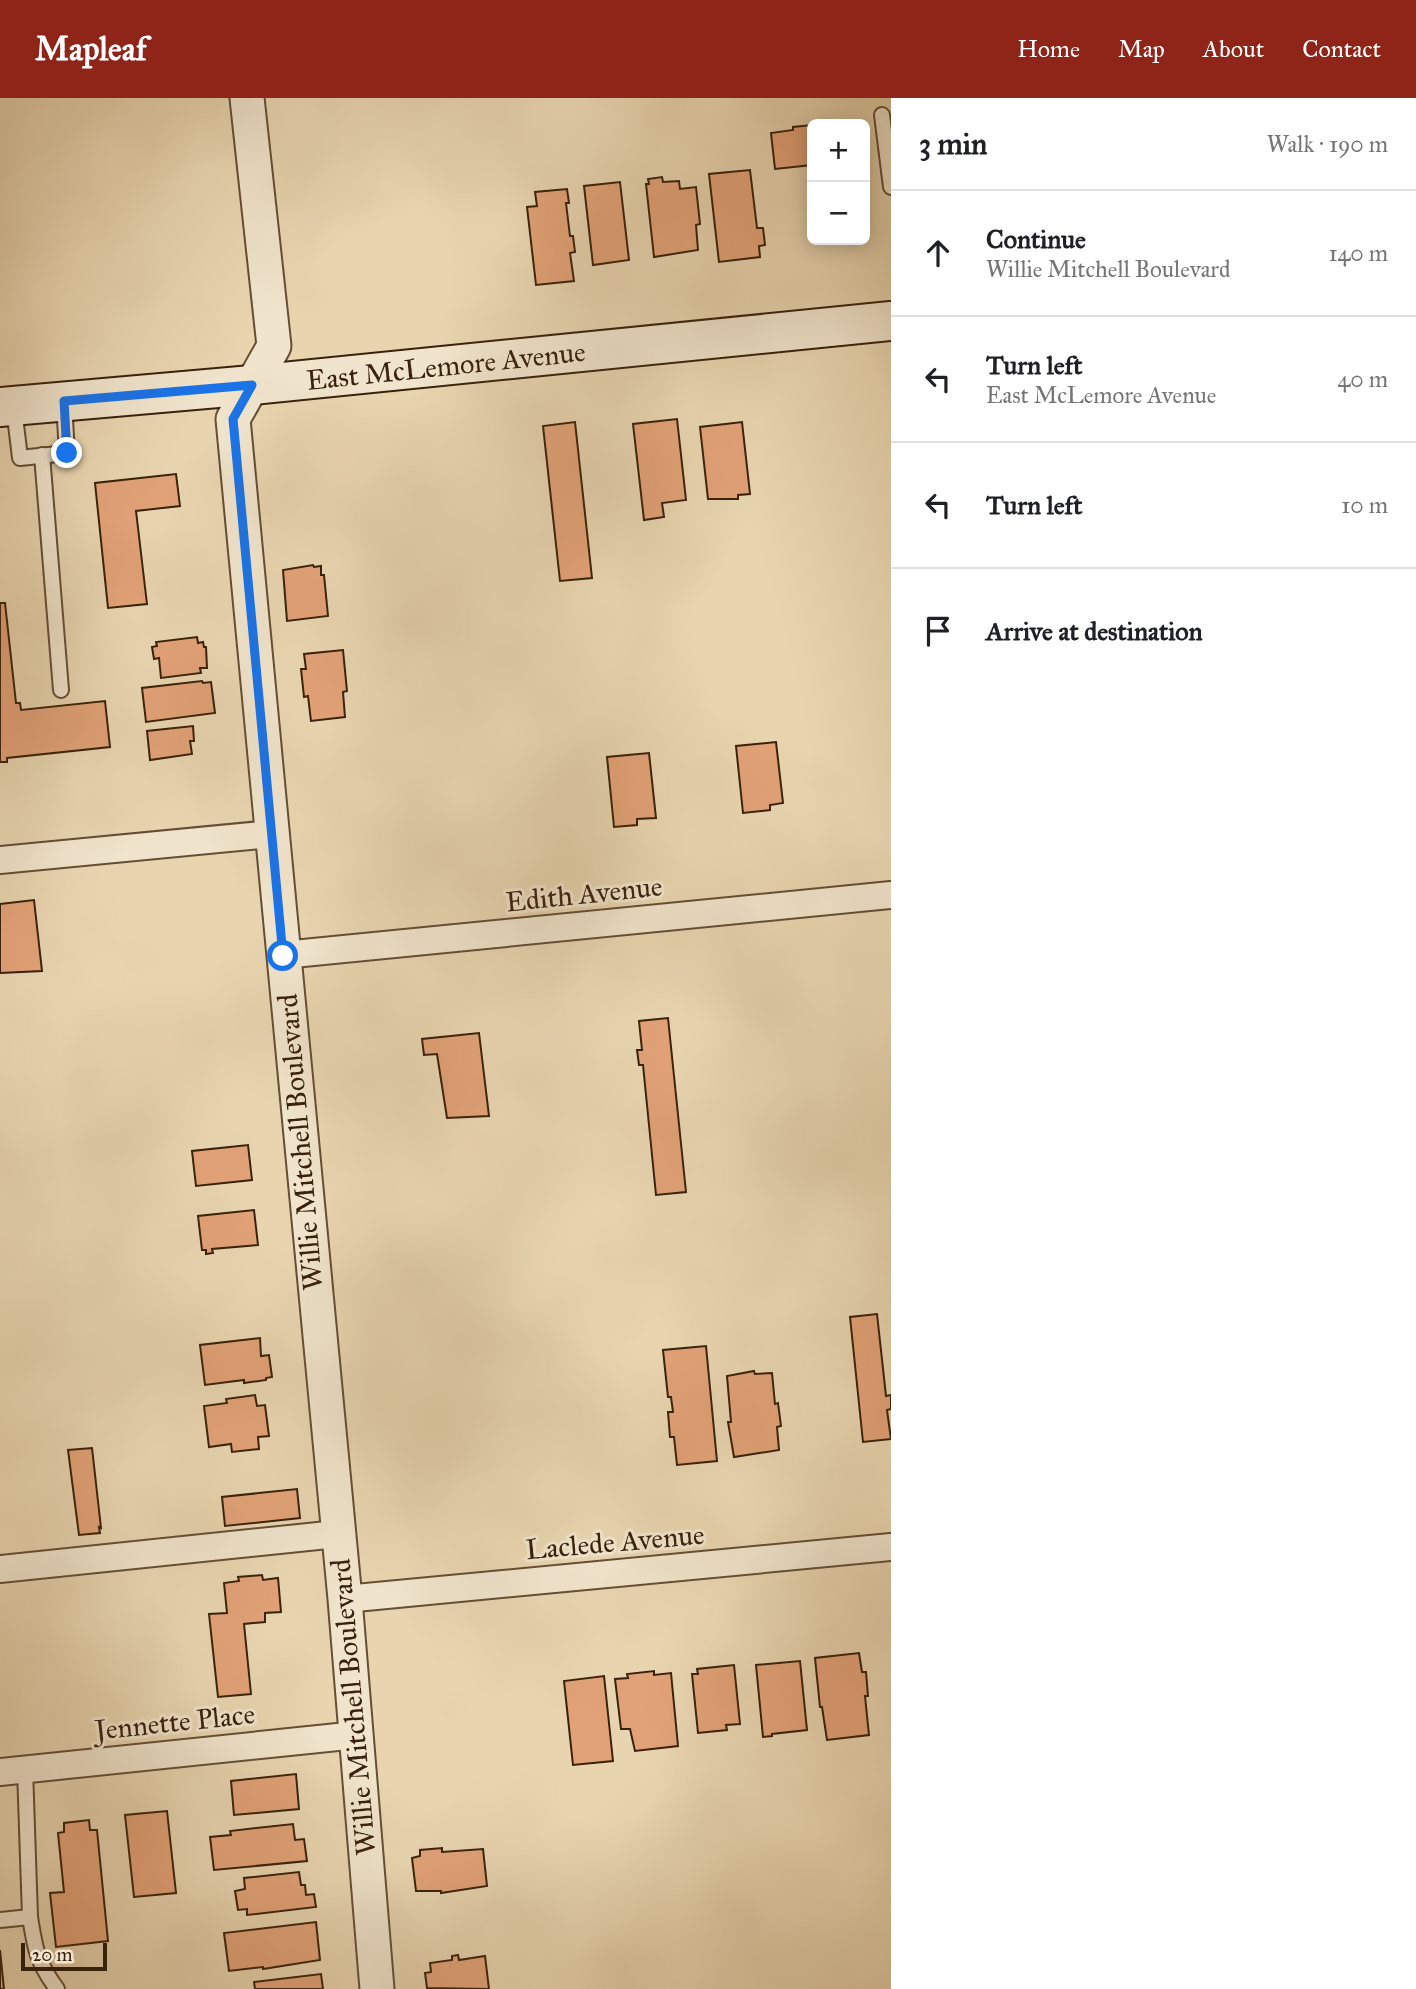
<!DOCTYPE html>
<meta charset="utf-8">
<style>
body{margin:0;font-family:"IM FELL Great Primer",serif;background:#f6f6f6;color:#202124}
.controls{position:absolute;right:21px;top:21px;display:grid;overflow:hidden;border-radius:10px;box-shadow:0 4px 18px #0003}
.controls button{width:63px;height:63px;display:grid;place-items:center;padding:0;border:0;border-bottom:2px solid #e0e0e0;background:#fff;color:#202124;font:35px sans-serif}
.scale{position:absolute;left:21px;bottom:18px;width:86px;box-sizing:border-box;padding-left:7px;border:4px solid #39210b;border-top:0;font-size:19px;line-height:24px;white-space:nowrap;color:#39210b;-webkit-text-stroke:5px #f0e4cc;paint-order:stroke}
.stop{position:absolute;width:21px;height:21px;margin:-16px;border:5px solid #1a73e8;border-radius:50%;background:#fff}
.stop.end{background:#1a73e8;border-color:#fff;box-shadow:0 2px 7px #0008}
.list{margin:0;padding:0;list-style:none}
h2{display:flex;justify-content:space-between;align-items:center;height:91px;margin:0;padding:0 28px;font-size:30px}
h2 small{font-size:23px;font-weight:400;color:#757577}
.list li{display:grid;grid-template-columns:46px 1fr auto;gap:21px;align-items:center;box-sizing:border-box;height:126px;padding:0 28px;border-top:2px solid #e0e0e0}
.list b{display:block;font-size:26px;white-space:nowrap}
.list p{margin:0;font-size:23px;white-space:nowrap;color:#757577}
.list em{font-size:23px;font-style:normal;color:#757577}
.icon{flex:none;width:38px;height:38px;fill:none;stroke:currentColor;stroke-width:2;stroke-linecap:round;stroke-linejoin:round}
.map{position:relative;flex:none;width:891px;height:1891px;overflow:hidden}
header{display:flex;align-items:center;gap:42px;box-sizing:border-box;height:98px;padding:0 35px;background:#8f2418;color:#fff}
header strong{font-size:33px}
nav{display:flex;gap:38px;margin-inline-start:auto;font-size:24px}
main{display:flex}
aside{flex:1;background:#fff}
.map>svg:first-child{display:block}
.building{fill:#e2a277;stroke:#39210b;stroke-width:2}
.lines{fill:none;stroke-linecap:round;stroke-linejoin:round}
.service-casing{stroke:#654e34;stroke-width:18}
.minor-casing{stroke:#654e34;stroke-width:30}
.tertiary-casing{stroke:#654e34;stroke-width:37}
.secondary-casing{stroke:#39210b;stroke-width:42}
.service{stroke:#f0e4cc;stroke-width:14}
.minor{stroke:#f0e4cc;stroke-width:26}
.tertiary{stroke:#f0e4cc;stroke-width:33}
.secondary{stroke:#f0e4cc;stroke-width:38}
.route{stroke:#1a73e8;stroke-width:9}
.labels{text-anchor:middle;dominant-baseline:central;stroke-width:6;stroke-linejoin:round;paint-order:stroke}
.street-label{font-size:28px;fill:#39210b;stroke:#f0e4cc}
</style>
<header>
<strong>Mapleaf</strong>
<nav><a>Home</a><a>Map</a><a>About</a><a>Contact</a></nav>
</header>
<main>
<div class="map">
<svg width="891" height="1891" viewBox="0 0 891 1891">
<rect width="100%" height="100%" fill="#e8d5b0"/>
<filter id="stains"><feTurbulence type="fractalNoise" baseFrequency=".00286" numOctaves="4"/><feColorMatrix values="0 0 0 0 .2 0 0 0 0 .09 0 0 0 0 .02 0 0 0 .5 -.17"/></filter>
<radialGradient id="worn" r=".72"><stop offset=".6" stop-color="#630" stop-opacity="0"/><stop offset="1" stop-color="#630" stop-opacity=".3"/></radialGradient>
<g class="building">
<path d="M 812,27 L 812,67 L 775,71 L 771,35 L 793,32 L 793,29 Z"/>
<path d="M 750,72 L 757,130 L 763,130 L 765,147 L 759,148 L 760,159 L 719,164 L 709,76 Z"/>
<path d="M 662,79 L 663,84 L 679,83 L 680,91 L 696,89 L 700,126 L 696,127 L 698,152 L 654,159 L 646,86 L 649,86 L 648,81 Z"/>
<path d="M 620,84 L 629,162 L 593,167 L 584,88 Z"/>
<path d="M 567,91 L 569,105 L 566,105 L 570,138 L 573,138 L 575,154 L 570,155 L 574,183 L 536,187 L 527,109 L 537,108 L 535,94 Z"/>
<path d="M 677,321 L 686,402 L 662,405 L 664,419 L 644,422 L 633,326 Z"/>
<path d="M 575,324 L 592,480 L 560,483 L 543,328 Z"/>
<path d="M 742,324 L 750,396 L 738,397 L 738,401 L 708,401 L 700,329 Z"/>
<path d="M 176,376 L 180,408 L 136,413 L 147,506 L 108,510 L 95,385 Z"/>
<path d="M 313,467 L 314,469 L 321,468 L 321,477 L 324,477 L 328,518 L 287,523 L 283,472 Z"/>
<path d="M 0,505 L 5,505 L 16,605 L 20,605 L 21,612 L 105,603 L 110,649 L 7,660 L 7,664 L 0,664 Z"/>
<path d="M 197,539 L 198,545 L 203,544 L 204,549 L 206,549 L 207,570 L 200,570 L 201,575 L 161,580 L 159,560 L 154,561 L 152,549 L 157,548 L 156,544 Z"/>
<path d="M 343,552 L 347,593 L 343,594 L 345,619 L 311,623 L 308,598 L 304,599 L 301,571 L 306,571 L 304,556 Z"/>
<path d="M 202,583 L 203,585 L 211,584 L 215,615 L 146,624 L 142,590 Z"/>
<path d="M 193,628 L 194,643 L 190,643 L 192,656 L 150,662 L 147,633 Z"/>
<path d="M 776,644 L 783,705 L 770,707 L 770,712 L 743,715 L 736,648 Z"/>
<path d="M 649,655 L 656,720 L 637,721 L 637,727 L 614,729 L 607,659 Z"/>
<path d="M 34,802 L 42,873 L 0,875 L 0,806 Z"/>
<path d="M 668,920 L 686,1094 L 656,1097 L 643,967 L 639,967 L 637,952 L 642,952 L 639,923 Z"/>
<path d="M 479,935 L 489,1018 L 447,1020 L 437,956 L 424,957 L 422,941 Z"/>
<path d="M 248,1047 L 252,1082 L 196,1088 L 192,1053 Z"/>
<path d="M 254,1112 L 258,1147 L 212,1151 L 213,1155 L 206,1156 L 206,1152 L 202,1152 L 198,1118 Z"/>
<path d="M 877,1216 L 886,1298 L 891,1297 L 891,1311 L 887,1312 L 891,1341 L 863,1344 L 850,1219 Z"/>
<path d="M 260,1240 L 261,1258 L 269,1257 L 272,1279 L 266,1280 L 266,1282 L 244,1285 L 244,1282 L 205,1287 L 200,1247 Z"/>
<path d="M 706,1248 L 717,1363 L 677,1367 L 674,1339 L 670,1339 L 668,1314 L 673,1314 L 671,1299 L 668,1299 L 663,1252 Z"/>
<path d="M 754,1273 L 755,1276 L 772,1275 L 775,1306 L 778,1305 L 781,1328 L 777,1329 L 779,1352 L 734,1359 L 728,1324 L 731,1324 L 727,1278 Z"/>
<path d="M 255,1297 L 257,1308 L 265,1307 L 269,1338 L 258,1339 L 259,1351 L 232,1354 L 231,1346 L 209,1349 L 204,1308 L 227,1305 L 226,1301 Z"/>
<path d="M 92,1350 L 101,1430 L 99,1429 L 100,1435 L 79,1437 L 68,1352 Z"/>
<path d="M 297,1391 L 300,1420 L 225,1428 L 222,1399 Z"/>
<path d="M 262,1477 L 263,1482 L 278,1480 L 281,1514 L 265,1515 L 265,1524 L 244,1526 L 251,1596 L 218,1599 L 209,1516 L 227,1515 L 224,1485 L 239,1483 L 238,1479 Z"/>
<path d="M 859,1555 L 862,1574 L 866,1574 L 868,1598 L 865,1598 L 869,1637 L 827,1642 L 822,1609 L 820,1609 L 815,1560 Z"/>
<path d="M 800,1563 L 807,1632 L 772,1636 L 772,1638 L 763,1639 L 756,1567 Z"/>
<path d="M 734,1567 L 740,1626 L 726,1627 L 727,1632 L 698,1635 L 692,1576 L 698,1576 L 697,1571 Z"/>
<path d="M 654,1573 L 654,1577 L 671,1575 L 678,1648 L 635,1653 L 630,1631 L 621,1631 L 615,1581 L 628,1580 L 627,1576 Z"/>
<path d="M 604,1578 L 613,1663 L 573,1667 L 564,1583 Z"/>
<path d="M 296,1676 L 299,1711 L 234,1717 L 231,1683 Z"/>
<path d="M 167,1713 L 176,1795 L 134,1799 L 125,1717 Z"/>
<path d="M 89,1722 L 90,1732 L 97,1732 L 108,1843 L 56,1849 L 50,1795 L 64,1794 L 58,1735 L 64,1734 L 64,1725 Z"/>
<path d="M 293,1726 L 295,1742 L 304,1741 L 307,1763 L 214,1772 L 210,1739 L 231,1737 L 230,1733 Z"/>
<path d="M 442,1750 L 442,1754 L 483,1751 L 487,1788 L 441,1795 L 441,1793 L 416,1793 L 412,1760 L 420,1758 L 420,1752 Z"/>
<path d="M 299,1774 L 301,1787 L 305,1787 L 306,1797 L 314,1796 L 316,1809 L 247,1817 L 247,1811 L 238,1812 L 235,1793 L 245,1791 L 244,1780 Z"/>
<path d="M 316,1824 L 320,1862 L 263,1871 L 263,1869 L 229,1873 L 224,1835 Z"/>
<path d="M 0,1852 L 4,1891 L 0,1891 Z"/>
<path d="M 458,1857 L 459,1862 L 485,1858 L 489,1891 L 427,1890 L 425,1875 L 431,1874 L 430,1865 L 452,1862 L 452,1858 Z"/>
<path d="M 321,1876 L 323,1891 L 255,1891 L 254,1884 Z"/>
</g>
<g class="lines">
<g class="service-casing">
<g id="service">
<path d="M 882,17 L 891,89"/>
<path d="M 14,310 L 20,360 L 67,355 L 64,305"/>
<path d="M 42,357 L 61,592"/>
<path d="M 30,1819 C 35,1851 37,1864 57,1891"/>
<path d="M 0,1822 L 30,1819 L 25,1671"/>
</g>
</g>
<g class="minor-casing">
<g id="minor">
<path d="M 0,762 L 271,736"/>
<path d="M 283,857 L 891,797"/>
<path d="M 0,1471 L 337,1436"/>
<path d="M 345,1501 L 891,1449"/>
<path d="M 0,1674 L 357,1637"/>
</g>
</g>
<g class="tertiary-casing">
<path id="tertiary" d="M 247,0 L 274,248 L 233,321 L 345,1501 L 377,1891"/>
</g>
<g class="secondary-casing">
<path id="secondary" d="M 0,309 L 252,287 L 891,223"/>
</g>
<use href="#service" class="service"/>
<use href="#minor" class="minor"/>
<use href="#tertiary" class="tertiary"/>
<use href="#secondary" class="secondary"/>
</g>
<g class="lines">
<path class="route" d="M 67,355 L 64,303 L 252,287 L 233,321 L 283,858"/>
</g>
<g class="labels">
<g class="street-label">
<text transform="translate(446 268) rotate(-6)">East McLemore Avenue</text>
<text transform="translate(584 796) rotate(-6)">Edith Avenue</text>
<text transform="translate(300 1044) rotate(-95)">Willie Mitchell Boulevard</text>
<text transform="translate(615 1444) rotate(-5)">Laclede Avenue</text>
<text transform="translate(353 1609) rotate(-95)">Willie Mitchell Boulevard</text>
<text transform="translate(175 1624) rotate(-6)">Jennette Place</text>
</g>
</g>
<rect width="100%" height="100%" filter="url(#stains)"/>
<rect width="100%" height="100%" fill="url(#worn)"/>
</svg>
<div class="controls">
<button>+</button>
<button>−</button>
</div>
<div class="scale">20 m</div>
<div class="stop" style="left:283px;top:858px"></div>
<div class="stop end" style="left:67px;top:355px"></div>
</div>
<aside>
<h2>3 min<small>Walk · 190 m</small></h2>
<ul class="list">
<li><svg class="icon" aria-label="ahead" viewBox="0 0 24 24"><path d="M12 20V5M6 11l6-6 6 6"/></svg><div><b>Continue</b><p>Willie Mitchell Boulevard</p></div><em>140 m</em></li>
<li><svg class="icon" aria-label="left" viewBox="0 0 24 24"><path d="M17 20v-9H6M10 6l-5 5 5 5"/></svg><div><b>Turn left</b><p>East McLemore Avenue</p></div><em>40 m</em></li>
<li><svg class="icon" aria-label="left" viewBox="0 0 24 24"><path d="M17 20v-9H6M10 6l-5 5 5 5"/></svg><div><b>Turn left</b></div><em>10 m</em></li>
<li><svg class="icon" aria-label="arrive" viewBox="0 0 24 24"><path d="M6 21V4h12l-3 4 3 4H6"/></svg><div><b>Arrive at destination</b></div></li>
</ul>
</aside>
</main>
